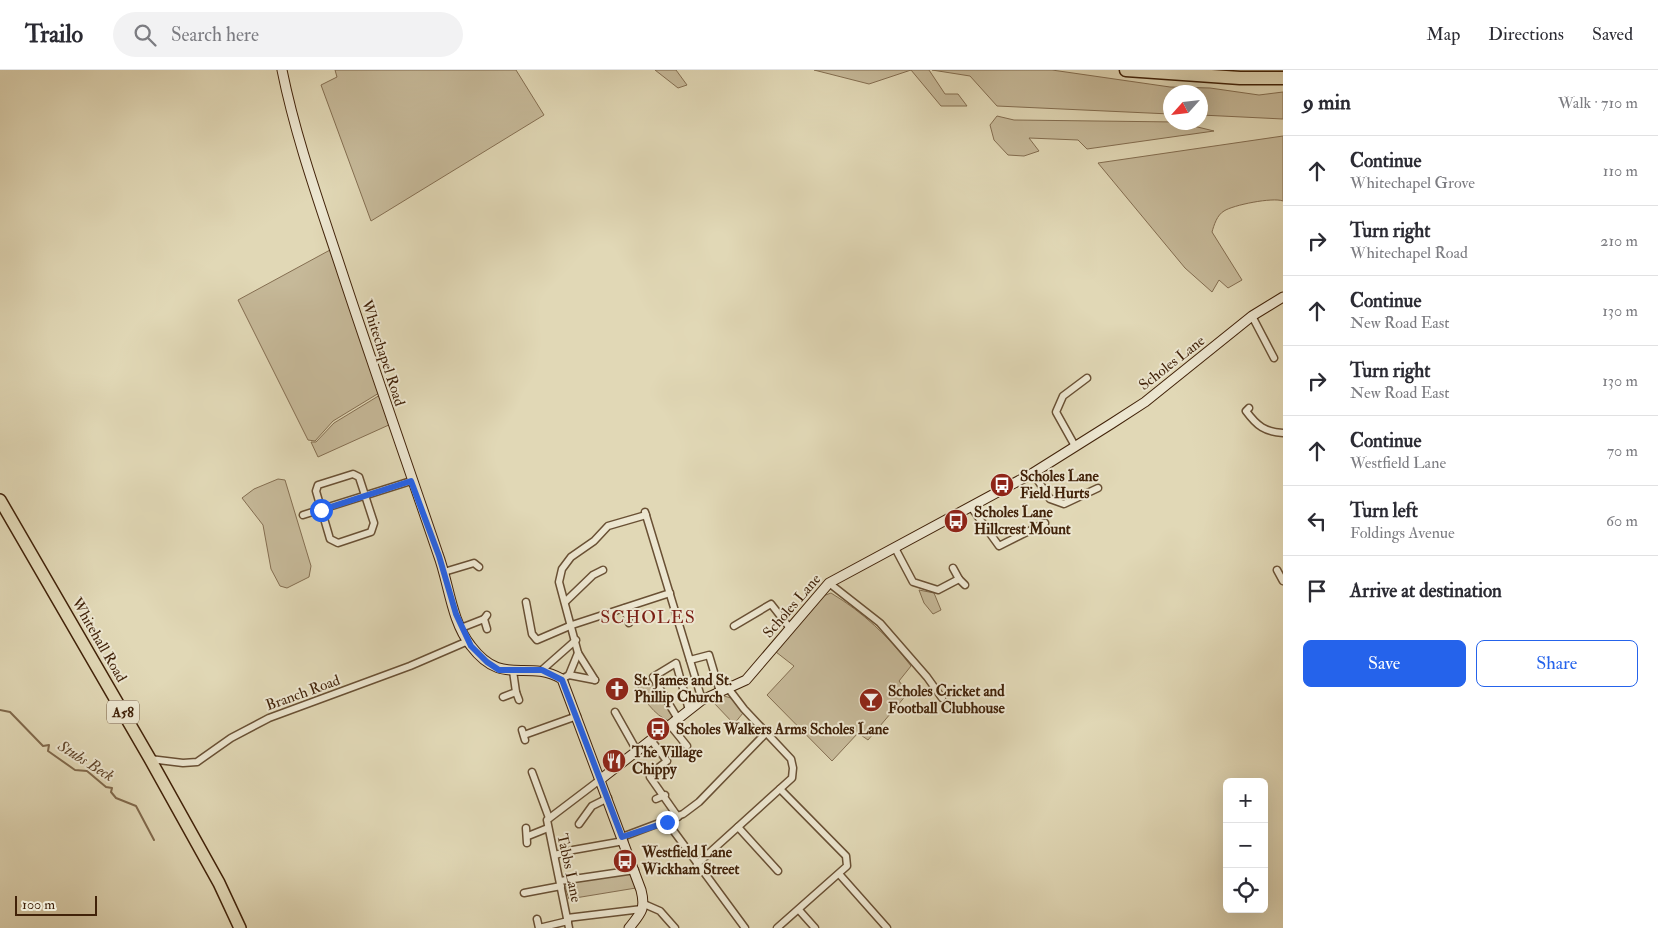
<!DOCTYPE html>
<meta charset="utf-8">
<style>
body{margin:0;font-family:"IM FELL Double Pica",serif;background:#f2f2f3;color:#2b2b33}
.controls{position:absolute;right:15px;bottom:15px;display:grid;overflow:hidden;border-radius:8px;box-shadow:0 5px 20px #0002}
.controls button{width:45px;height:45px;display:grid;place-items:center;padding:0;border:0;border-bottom:1px solid #e1e1e2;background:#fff;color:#2b2b33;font:25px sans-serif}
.compass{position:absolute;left:1163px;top:15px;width:45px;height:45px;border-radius:50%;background:#fff;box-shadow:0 5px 20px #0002;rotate:243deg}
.scale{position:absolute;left:15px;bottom:12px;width:82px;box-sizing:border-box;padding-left:5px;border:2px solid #412209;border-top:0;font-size:14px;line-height:18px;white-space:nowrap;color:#412209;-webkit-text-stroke:4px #ece6d0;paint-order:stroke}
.stop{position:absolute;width:15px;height:15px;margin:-11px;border:4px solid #2563eb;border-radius:50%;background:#fff}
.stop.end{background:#2563eb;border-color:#fff;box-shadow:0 1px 5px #0008}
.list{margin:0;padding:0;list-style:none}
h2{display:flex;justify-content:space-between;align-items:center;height:65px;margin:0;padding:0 20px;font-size:21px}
h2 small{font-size:16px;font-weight:400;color:#7c7c81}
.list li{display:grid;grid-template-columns:32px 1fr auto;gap:15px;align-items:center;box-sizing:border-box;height:70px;padding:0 20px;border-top:1px solid #e1e1e2}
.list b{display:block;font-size:19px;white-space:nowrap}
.list p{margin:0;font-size:16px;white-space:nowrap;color:#7c7c81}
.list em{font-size:16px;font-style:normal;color:#7c7c81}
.actions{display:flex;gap:10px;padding:15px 20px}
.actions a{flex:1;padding:11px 0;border:1px solid #2563eb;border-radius:8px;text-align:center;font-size:18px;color:#2563eb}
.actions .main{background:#2563eb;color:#fff}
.icon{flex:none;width:28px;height:28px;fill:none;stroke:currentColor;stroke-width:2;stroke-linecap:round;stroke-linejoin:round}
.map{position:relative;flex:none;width:1283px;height:858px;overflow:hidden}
header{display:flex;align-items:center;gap:30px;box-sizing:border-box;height:70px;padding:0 25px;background:#fff;border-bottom:1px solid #e1e1e2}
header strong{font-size:24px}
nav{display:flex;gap:28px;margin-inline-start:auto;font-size:18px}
.search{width:350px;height:45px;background:#f2f2f3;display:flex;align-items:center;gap:12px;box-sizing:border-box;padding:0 18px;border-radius:28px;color:#7c7c81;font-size:19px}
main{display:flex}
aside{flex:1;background:#fff}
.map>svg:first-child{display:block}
.green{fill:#c6b999;stroke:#846e51}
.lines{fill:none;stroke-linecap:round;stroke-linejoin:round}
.stream{stroke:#816a4d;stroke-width:2}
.minor-casing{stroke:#695034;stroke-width:9}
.secondary-casing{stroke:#412209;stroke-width:11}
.trunk-casing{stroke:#412209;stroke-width:14}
.motorway-casing{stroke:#412209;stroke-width:15}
.minor{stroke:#ece6d0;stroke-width:6}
.secondary{stroke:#ece6d0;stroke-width:9}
.trunk{stroke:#e1d8b6;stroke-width:11}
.motorway{stroke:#e1d8b6;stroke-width:12}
.route{stroke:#2563eb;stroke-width:6}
.labels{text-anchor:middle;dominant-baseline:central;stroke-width:4;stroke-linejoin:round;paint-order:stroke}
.shield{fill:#ece6d0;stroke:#745d45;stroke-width:1}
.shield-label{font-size:14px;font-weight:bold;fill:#412209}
.street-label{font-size:15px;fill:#412209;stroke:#ece6d0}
.poi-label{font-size:15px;font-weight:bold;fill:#412209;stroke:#ece6d0;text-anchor:start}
.water-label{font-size:16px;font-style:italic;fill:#61462b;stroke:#ece6d0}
.quarter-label{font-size:18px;letter-spacing:1px;fill:#7a1f14;stroke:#ece6d0}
</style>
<header>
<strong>Trailo</strong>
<div class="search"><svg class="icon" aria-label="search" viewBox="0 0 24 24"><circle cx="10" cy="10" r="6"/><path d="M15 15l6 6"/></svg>Search here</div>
<nav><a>Map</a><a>Directions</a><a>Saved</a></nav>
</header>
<main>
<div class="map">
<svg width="1283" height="858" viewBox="0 0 1283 858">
<rect width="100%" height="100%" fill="#e1d8b6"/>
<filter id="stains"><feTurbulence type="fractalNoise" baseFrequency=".004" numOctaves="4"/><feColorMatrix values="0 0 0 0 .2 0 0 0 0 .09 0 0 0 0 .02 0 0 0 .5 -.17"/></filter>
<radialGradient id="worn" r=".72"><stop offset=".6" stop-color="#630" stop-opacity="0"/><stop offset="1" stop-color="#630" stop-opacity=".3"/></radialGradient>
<g class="green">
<path d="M 335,0 L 516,0 L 544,45 L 371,151 L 321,15 L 337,7 Z"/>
<path d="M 655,0 L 676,0 L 687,15 L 678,18 Z"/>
<path d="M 814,0 L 911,0 L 869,14 Z"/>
<path d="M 911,0 L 929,0 L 945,24 L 958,24 L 967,36 L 941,36 Z"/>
<path d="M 932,0 L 1052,0 L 1170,17 L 1210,18 L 1259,25 L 1283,22 L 1283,49 L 1201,45 L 1200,22 L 1170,22 L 1170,44 L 997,36 L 970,6 Z"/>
<path d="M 997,46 L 1014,50 L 1177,52 L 1214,61 L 1087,79 L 1078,70 L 1029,68 L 1039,81 L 1024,86 L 1008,85 L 994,70 L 990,55 Z"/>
<path d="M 1283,66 L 1283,131 C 1273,127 1233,135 1224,141 C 1217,145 1214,155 1212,162 L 1242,210 L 1228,218 L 1219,210 L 1212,222 L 1185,198 L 1098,93 Z"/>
<path d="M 330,180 L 379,323 L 333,351 L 315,371 L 308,370 L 238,230 Z"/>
<path d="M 380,325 L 391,354 L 318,387 L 311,372 L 316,372 L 334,353 Z"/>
<path d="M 278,409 L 285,410 L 311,496 L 309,507 L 287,518 L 280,516 L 271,499 L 263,455 L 242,428 L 254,419 Z"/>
<path d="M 919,520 L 934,523 L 941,540 L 933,544 L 924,533 Z"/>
<path d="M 831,523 C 864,543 888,566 911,596 L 899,611 L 908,623 L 868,670 L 858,663 L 832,691 L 767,625 L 794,596 L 776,582 L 823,526 Z"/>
<path d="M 646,606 L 672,646 L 669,651 C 655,646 641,627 637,614 Z"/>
<path d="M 724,626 L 731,628 L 743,643 L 734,654 L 714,633 Z"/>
<path d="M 631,803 L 636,818 L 569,829 L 564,814 Z"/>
</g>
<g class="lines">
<path class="stream" d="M 0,640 L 10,642 L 43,676 L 49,675 L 48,681 L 75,700 L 87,701 L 106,717 L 112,718 L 111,722 L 116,728 L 136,736 L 154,770"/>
<g class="minor-casing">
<g id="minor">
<path d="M 1252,246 L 1274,288"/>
<path d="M 1249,338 L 1246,341 C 1257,356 1265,362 1283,363"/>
<path d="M 1075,376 L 1056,342 L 1063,326 L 1087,308"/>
<path d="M 1033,403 L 1050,429 L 1064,434 L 1098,418"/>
<path d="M 353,404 L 359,407 L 374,453 L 371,462 L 338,473 L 330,469 L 316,421 L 318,415 Z"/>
<path d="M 971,437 L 999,476 L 1045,453"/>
<path d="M 645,442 L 702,630"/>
<path d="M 303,445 L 411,411"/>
<path d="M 895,478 L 913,512 L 938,520 L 959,509 L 953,498"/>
<path d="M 1277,500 L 1283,511"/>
<path d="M 444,502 L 474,493 L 479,497"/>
<path d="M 959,509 L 965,515"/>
<path d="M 829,513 L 880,553 L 927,607 L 942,628"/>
<path d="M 526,532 L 532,564 L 537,570 L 572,555 L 670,523"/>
<path d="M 565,532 L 593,505 L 603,500"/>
<path d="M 625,538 L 629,553"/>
<path d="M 487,545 L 484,549 L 487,559"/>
<path d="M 734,556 L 771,534 L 789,557"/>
<path d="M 461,558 L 484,549"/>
<path d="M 690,590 L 709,585 L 720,622"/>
<path d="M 542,600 L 576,570"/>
<path d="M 569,605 L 595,610"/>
<path d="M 562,609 L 569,605 L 578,583"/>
<path d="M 595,610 L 578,583 L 559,512 L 562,499 L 571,487 L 594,471 L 608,456 L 646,445"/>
<path d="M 516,622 L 519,630"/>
<path d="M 503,627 L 516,622 L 513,601"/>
<path d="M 615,642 L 637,681"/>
<path d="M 678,649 L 653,607 L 676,593 L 689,640"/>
<path d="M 670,655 L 687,676"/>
<path d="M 522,660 L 525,670"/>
<path d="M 524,665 L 577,646"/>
<path d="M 651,670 L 667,691 L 658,698"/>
<path d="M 150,689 L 183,693 L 197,692 L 231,668 L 269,648 L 410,596 L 468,571"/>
<path d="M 532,702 L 549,748"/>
<path d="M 650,707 L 678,747"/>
<path d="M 656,729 L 665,725"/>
<path d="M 667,752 L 745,858"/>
<path d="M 579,754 L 592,736 L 608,728"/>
<path d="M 738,757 L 778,801"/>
<path d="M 526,758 L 527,773"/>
<path d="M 528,766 L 548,758"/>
<path d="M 622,767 L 683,744 L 699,732 L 766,663"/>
<path d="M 555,785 L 573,780 L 624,771"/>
<path d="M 697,794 L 792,708 L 793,698 L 791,689 L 744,639 L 728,618"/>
<path d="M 840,805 L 887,858"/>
<path d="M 560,811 L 635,800"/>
<path d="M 524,823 L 561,816"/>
<path d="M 644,834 L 660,841 L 675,858"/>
<path d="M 799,840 L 815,858"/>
<path d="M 567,848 L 642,839"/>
<path d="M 537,849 L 539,858 L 568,851"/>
<path d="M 569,858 L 547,750 L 601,709"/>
<path d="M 777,858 L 847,796 L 846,786 L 780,719"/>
</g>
</g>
<g class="secondary-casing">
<g id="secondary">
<path d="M 282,0 C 296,69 320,135 342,202 C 373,296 406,390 438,484 C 449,513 451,551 471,576 C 503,618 525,588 562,609 L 641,820 C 646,839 641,843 629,858"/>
<path d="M 601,709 L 702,630 L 746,610 L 829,513 L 1033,403 L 1111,354 L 1145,332 L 1252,246 L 1283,227"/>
</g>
</g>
<g class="trunk-casing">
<path id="trunk" d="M 0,430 L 150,689 L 219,813 L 240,858"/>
</g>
<g class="motorway-casing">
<path id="motorway" d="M 1126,0 L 1240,8 L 1283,8"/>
</g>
<use href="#minor" class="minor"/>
<use href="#secondary" class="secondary"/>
<use href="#trunk" class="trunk"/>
<use href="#motorway" class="motorway"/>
</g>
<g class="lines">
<path class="route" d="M 321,440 L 411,411 L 439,486 L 456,544 L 471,576 L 487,592 L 499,600 L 542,600 L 562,610 L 622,767 L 667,752"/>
</g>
<defs>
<g id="bus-disc" transform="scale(1.25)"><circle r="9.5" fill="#8f2418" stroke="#ece6d0"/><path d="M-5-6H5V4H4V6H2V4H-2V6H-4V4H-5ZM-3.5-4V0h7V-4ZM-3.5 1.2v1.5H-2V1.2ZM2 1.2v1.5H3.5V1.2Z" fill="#fff"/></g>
<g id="church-disc" transform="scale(1.25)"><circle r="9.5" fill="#8f2418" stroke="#ece6d0"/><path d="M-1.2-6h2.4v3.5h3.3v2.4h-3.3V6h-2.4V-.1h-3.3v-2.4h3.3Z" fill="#fff"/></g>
<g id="bar-disc" transform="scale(1.25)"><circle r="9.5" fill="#8f2418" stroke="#ece6d0"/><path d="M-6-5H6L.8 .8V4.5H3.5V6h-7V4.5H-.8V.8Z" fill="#fff"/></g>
<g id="restaurant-disc" transform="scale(1.25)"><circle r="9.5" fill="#8f2418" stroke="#ece6d0"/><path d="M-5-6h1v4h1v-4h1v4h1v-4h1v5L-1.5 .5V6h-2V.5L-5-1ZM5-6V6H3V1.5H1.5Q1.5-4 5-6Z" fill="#fff"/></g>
</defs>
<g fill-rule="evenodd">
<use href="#bus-disc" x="1002" y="415"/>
<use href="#bus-disc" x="956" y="451"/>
<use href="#church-disc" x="617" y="619"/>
<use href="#bar-disc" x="871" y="630"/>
<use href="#bus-disc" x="658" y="659"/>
<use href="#restaurant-disc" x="614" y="691"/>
<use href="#bus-disc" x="625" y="791"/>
</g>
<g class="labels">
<rect class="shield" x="107" y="630.5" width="32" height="23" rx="4"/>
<g class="shield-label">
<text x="123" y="642">A58</text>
</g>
<g class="street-label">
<text transform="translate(383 283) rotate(72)">Whitechapel Road</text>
<text transform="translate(1172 293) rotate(-38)">Scholes Lane</text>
<text transform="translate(792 536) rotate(-49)">Scholes Lane</text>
<text transform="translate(99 570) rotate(60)">Whitehall Road</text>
<text transform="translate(303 623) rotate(-20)">Branch Road</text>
<text transform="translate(569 798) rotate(78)">Tabbs Lane</text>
</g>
<g class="poi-label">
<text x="1020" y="406">Scholes Lane<tspan x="1020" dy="17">Field Hurts</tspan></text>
<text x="974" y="442">Scholes Lane<tspan x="974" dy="17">Hillcrest Mount</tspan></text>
<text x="634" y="610">St. James and St.<tspan x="634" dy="17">Phillip Church</tspan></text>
<text x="888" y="621">Scholes Cricket and<tspan x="888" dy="17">Football Clubhouse</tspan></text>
<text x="676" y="659">Scholes Walkers Arms Scholes Lane</text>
<text x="632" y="682">The Village<tspan x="632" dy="17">Chippy</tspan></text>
<text x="642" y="782">Westfield Lane<tspan x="642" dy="17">Wickham Street</tspan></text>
</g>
<g class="water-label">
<text transform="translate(86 691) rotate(32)">Stubs Beck</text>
</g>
<g class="quarter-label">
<text x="648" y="547">SCHOLES</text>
</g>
</g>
<rect width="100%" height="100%" filter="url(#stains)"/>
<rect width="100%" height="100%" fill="url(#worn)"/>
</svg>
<div class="controls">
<button>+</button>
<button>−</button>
<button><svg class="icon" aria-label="locate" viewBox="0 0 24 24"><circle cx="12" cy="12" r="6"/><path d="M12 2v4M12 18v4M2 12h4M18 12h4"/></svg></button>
</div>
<svg class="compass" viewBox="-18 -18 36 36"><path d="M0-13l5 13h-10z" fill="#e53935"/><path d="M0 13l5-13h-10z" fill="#7c7c81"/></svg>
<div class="scale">100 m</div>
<div class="stop" style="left:321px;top:440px"></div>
<div class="stop end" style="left:667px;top:752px"></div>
</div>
<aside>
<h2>9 min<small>Walk · 710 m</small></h2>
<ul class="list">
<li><svg class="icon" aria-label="ahead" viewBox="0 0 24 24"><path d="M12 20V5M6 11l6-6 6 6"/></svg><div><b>Continue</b><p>Whitechapel Grove</p></div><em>110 m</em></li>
<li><svg class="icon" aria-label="right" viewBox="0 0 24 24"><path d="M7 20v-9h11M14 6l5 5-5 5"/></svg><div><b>Turn right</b><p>Whitechapel Road</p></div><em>210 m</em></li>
<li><svg class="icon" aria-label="ahead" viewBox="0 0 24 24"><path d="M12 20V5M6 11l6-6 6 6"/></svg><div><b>Continue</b><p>New Road East</p></div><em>130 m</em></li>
<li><svg class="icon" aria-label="right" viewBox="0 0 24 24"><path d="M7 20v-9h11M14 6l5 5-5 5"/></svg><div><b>Turn right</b><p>New Road East</p></div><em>130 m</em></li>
<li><svg class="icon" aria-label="ahead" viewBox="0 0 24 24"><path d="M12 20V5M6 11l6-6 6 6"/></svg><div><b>Continue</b><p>Westfield Lane</p></div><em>70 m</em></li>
<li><svg class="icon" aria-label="left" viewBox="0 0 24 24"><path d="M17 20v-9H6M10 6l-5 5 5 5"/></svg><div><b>Turn left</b><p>Foldings Avenue</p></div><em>60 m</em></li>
<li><svg class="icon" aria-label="arrive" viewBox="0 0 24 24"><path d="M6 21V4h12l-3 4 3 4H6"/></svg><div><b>Arrive at destination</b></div></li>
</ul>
<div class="actions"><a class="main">Save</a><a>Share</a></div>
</aside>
</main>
